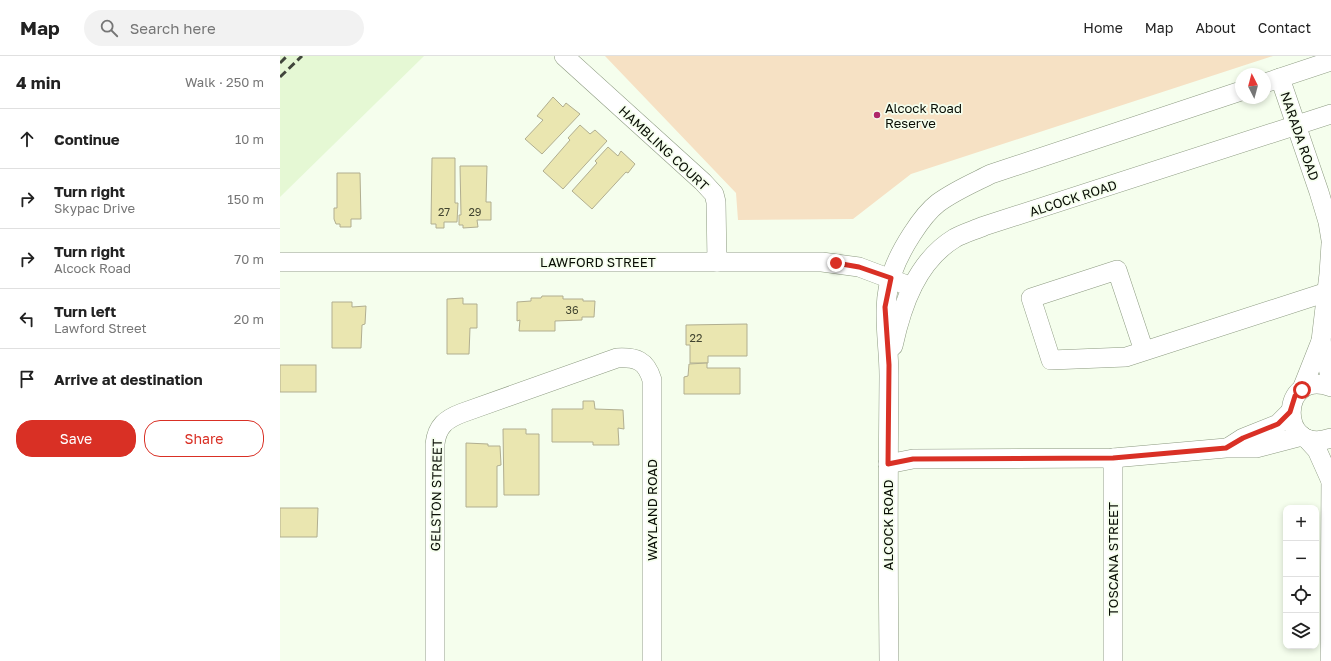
<!DOCTYPE html>
<meta charset="utf-8">
<style>
body{margin:0;font-family:"Golos Text",sans-serif;background:#f2f2f2;color:#222}
.controls{position:absolute;right:12px;bottom:12px;display:grid;overflow:hidden;border-radius:8px;box-shadow:0 2px 6px #0003}
.controls button{width:36px;height:36px;display:grid;place-items:center;padding:0;border:0;border-bottom:1px solid #e0e0e0;background:#fff;color:#222;font:20px sans-serif}
.compass{position:absolute;left:955px;top:12px;width:36px;height:36px;border-radius:50%;background:#fff;box-shadow:0 2px 6px #0003;rotate:354deg}
.stop{position:absolute;width:12px;height:12px;margin:-9px;border:3px solid #d93025;border-radius:50%;background:#fff}
.stop.end{background:#d93025;border-color:#fff;box-shadow:0 1px 4px #0008}
.list{margin:0;padding:0;list-style:none}
h2{display:flex;justify-content:space-between;align-items:center;height:52px;margin:0;padding:0 16px;font-size:17px}
h2 small{font-size:13px;font-weight:400;color:#767676}
.list li{display:grid;grid-template-columns:26px 1fr auto;gap:12px;align-items:center;box-sizing:border-box;height:60px;padding:0 16px;border-top:1px solid #e0e0e0}
.list b{display:block;font-size:15px;white-space:nowrap}
.list p{margin:0;font-size:13px;white-space:nowrap;color:#767676}
.list em{font-size:13px;font-style:normal;color:#767676}
.actions{display:flex;gap:8px;padding:12px 16px}
.actions a{flex:1;padding:9px 0;border:1px solid #d93025;border-radius:16px;text-align:center;font-size:14px;color:#d93025}
.actions .main{background:#d93025;color:#fff}
.icon{flex:none;width:22px;height:22px;fill:none;stroke:currentColor;stroke-width:2;stroke-linecap:round;stroke-linejoin:round}
.map{position:relative;flex:none;width:1051px;height:605px;overflow:hidden}
header{display:flex;align-items:center;gap:24px;box-sizing:border-box;height:56px;padding:0 20px;background:#fff;border-bottom:1px solid #e0e0e0}
header strong{font-size:19px}
nav{display:flex;gap:22px;margin-inline-start:auto;font-size:14px}
.search{width:280px;height:36px;background:#f2f2f2;display:flex;align-items:center;gap:10px;box-sizing:border-box;padding:0 14px;border-radius:22px;color:#767676;font-size:15px}
main{display:flex}
aside{flex:1;background:#fff}
.map>svg:first-child{display:block}
.built{fill:#e5f8d4}
.green{fill:#f6e1c4}
.building{fill:#eae6b0;stroke:#b1ae90}
.lines{fill:none;stroke-linecap:round;stroke-linejoin:round}
.minor-casing{stroke:#8c9a80;stroke-width:20}
.minor{stroke:#fff;stroke-width:19}
.rail{stroke:#40463b;stroke-width:3;stroke-dasharray:8 4;stroke-linecap:butt}
.route{stroke:#d93025;stroke-width:5}
.poi-dot{fill:#af286b;stroke:#f5feed;stroke-width:1.5}
.labels{text-anchor:middle;dominant-baseline:central;stroke-width:3.5;stroke-linejoin:round;paint-order:stroke}
.number-label{font-size:11px;fill:#414430}
.poi-label{font-size:13px;fill:#090e05;stroke:#f5feed;text-anchor:start}
.street-label{font-size:13px;fill:#090e05;stroke:#f5feed}
</style>
<header>
<strong>Map</strong>
<div class="search"><svg class="icon" aria-label="search" viewBox="0 0 24 24"><circle cx="10" cy="10" r="6"/><path d="M15 15l6 6"/></svg>Search here</div>
<nav><a>Home</a><a>Map</a><a>About</a><a>Contact</a></nav>
</header>
<main>
<aside>
<h2>4 min<small>Walk · 250 m</small></h2>
<ul class="list">
<li><svg class="icon" aria-label="ahead" viewBox="0 0 24 24"><path d="M12 20V5M6 11l6-6 6 6"/></svg><div><b>Continue</b></div><em>10 m</em></li>
<li><svg class="icon" aria-label="right" viewBox="0 0 24 24"><path d="M7 20v-9h11M14 6l5 5-5 5"/></svg><div><b>Turn right</b><p>Skypac Drive</p></div><em>150 m</em></li>
<li><svg class="icon" aria-label="right" viewBox="0 0 24 24"><path d="M7 20v-9h11M14 6l5 5-5 5"/></svg><div><b>Turn right</b><p>Alcock Road</p></div><em>70 m</em></li>
<li><svg class="icon" aria-label="left" viewBox="0 0 24 24"><path d="M17 20v-9H6M10 6l-5 5 5 5"/></svg><div><b>Turn left</b><p>Lawford Street</p></div><em>20 m</em></li>
<li><svg class="icon" aria-label="arrive" viewBox="0 0 24 24"><path d="M6 21V4h12l-3 4 3 4H6"/></svg><div><b>Arrive at destination</b></div></li>
</ul>
<div class="actions"><a class="main">Save</a><a>Share</a></div>
</aside>
<div class="map">
<svg width="1051" height="605" viewBox="0 0 1051 605">
<rect width="100%" height="100%" fill="#f5feed"/>
<path class="built" d="M 0,0 L 144,0 L 0,141 Z"/>
<path class="green" d="M 325,0 L 993,0 L 631,118 L 573,163 L 458,164 L 456,137 Z"/>
<g class="building">
<path d="M 273,41 L 283,51 L 286,47 L 300,58 L 262,98 L 245,83 L 263,64 L 257,60 Z"/>
<path d="M 300,69 L 310,78 L 315,74 L 327,85 L 283,133 L 263,115 L 290,84 L 288,82 Z"/>
<path d="M 328,91 L 338,100 L 341,95 L 355,108 L 348,117 L 346,116 L 312,153 L 292,135 L 317,107 L 315,105 Z"/>
<path d="M 152,102 L 175,102 L 175,147 L 178,147 L 177,166 L 164,166 L 164,172 L 156,172 L 156,168 L 151,168 Z"/>
<path d="M 180,110 L 207,110 L 206,146 L 211,146 L 211,164 L 197,164 L 198,171 L 183,172 L 183,169 L 179,169 L 179,159 L 181,159 Z"/>
<path d="M 57,117 L 80,117 L 81,163 L 71,163 L 71,171 L 60,171 L 60,168 L 56,168 L 54,163 L 54,152 L 57,152 Z"/>
<path d="M 262,240 L 283,240 L 283,243 L 303,243 L 303,245 L 315,245 L 314,261 L 302,261 L 302,264 L 275,265 L 275,275 L 239,275 L 240,264 L 237,265 L 237,246 L 251,245 L 251,242 L 261,242 Z"/>
<path d="M 183,242 L 183,248 L 197,248 L 197,272 L 190,272 L 189,298 L 167,298 L 167,243 Z"/>
<path d="M 52,246 L 72,246 L 72,251 L 86,250 L 85,268 L 82,269 L 81,292 L 52,292 Z"/>
<path d="M 467,268 L 467,300 L 428,300 L 428,307 L 410,307 L 410,289 L 406,289 L 406,269 Z"/>
<path d="M 427,307 L 427,312 L 460,312 L 460,338 L 404,338 L 404,321 L 408,320 L 409,308 Z"/>
<rect x="0" y="309" width="36" height="27"/>
<path d="M 303,345 L 314,345 L 315,353 L 343,354 L 344,373 L 338,372 L 339,389 L 313,389 L 313,386 L 272,386 L 272,353 L 303,353 Z"/>
<path d="M 223,373 L 246,373 L 246,378 L 259,378 L 259,439 L 224,439 Z"/>
<path d="M 186,387 L 208,388 L 208,390 L 220,390 L 221,409 L 217,410 L 217,451 L 186,451 Z"/>
<path d="M 0,452 L 38,452 L 37,481 L 0,481 Z"/>
</g>
<g class="lines">
<g class="minor-casing">
<g id="minor">
<path d="M 284,0 L 423,126 L 434,138 L 436,146 L 437,206"/>
<path d="M 1000,22 L 1039,136 L 1048,166 L 1051,184"/>
<path d="M 985,27 L 1051,5"/>
<path d="M 0,206 L 542,206 L 579,211 L 632,231"/>
<path d="M 1041,285 L 1051,324"/>
<path d="M 613,290 C 622,249 637,205 675,182 C 684,177 695,174 704,170 L 1051,58"/>
<path d="M 864,295 L 837,214 L 751,242 L 771,304 L 846,301 L 1047,236"/>
<path d="M 1051,331 C 999,311 997,401 1051,382"/>
<path d="M 1022,333 L 1041,285 L 1049,218 L 1051,188"/>
<path d="M 1027,383 L 1037,394 L 1050,423"/>
<path d="M 949,391 L 963,382 L 998,368 L 1010,356"/>
<path d="M 608,408 L 633,403 L 833,402 L 946,392 L 976,392 L 1022,380"/>
<path d="M 155,605 L 155,388 C 157,370 166,363 182,357 L 337,302 C 356,301 366,304 372,324 L 372,605"/>
<path d="M 609,605 C 608,510 608,415 609,320 C 609,284 600,250 613,215 C 620,195 641,160 658,147 C 674,135 693,127 711,118 L 961,35"/>
<path d="M 833,605 L 833,402"/>
<path d="M 1050,605 L 1051,419"/>
</g>
</g>
<use href="#minor" class="minor"/>
<g class="rail">
<path d="M 0,7 L 7,0"/>
<path d="M 0,21 L 22,0"/>
</g>
</g>
<g class="lines">
<path class="route" d="M 556,207 L 579,211 L 611,222 L 605,251 L 609,309 L 608,408 L 633,403 L 833,402 L 946,392 L 963,382 L 998,368 L 1010,356 L 1015,340 L 1022,334"/>
</g>
<circle class="poi-dot" cx="597" cy="59" r="4"/>
<g class="labels">
<g class="number-label">
<text x="164" y="155">27</text>
<text x="195" y="155">29</text>
<text x="292" y="253">36</text>
<text x="416" y="281">22</text>
</g>
<g class="poi-label">
<text x="605" y="52">Alcock Road<tspan x="605" dy="15">Reserve</tspan></text>
</g>
<g class="street-label">
<text transform="translate(1020 80) rotate(71)">NARADA ROAD</text>
<text transform="translate(384 92) rotate(43)">HAMBLING COURT</text>
<text transform="translate(793 142) rotate(-18)">ALCOCK ROAD</text>
<text x="318" y="206">LAWFORD STREET</text>
<text transform="translate(156 439) rotate(-89)">GELSTON STREET</text>
<text transform="translate(372 454) rotate(-90)">WAYLAND ROAD</text>
<text transform="translate(608 469) rotate(-90)">ALCOCK ROAD</text>
<text transform="translate(833 503) rotate(-90)">TOSCANA STREET</text>
</g>
</g>
</svg>
<div class="controls">
<button>+</button>
<button>−</button>
<button><svg class="icon" aria-label="locate" viewBox="0 0 24 24"><circle cx="12" cy="12" r="6"/><path d="M12 2v4M12 18v4M2 12h4M18 12h4"/></svg></button>
<button><svg class="icon" aria-label="layers" viewBox="0 0 24 24"><path d="M12 4l9 5-9 5-9-5zM3 14l9 5 9-5"/></svg></button>
</div>
<svg class="compass" viewBox="-18 -18 36 36"><path d="M0-13l5 13h-10z" fill="#e53935"/><path d="M0 13l5-13h-10z" fill="#767676"/></svg>
<div class="stop" style="left:1022px;top:334px"></div>
<div class="stop end" style="left:556px;top:207px"></div>
</div>
</main>
